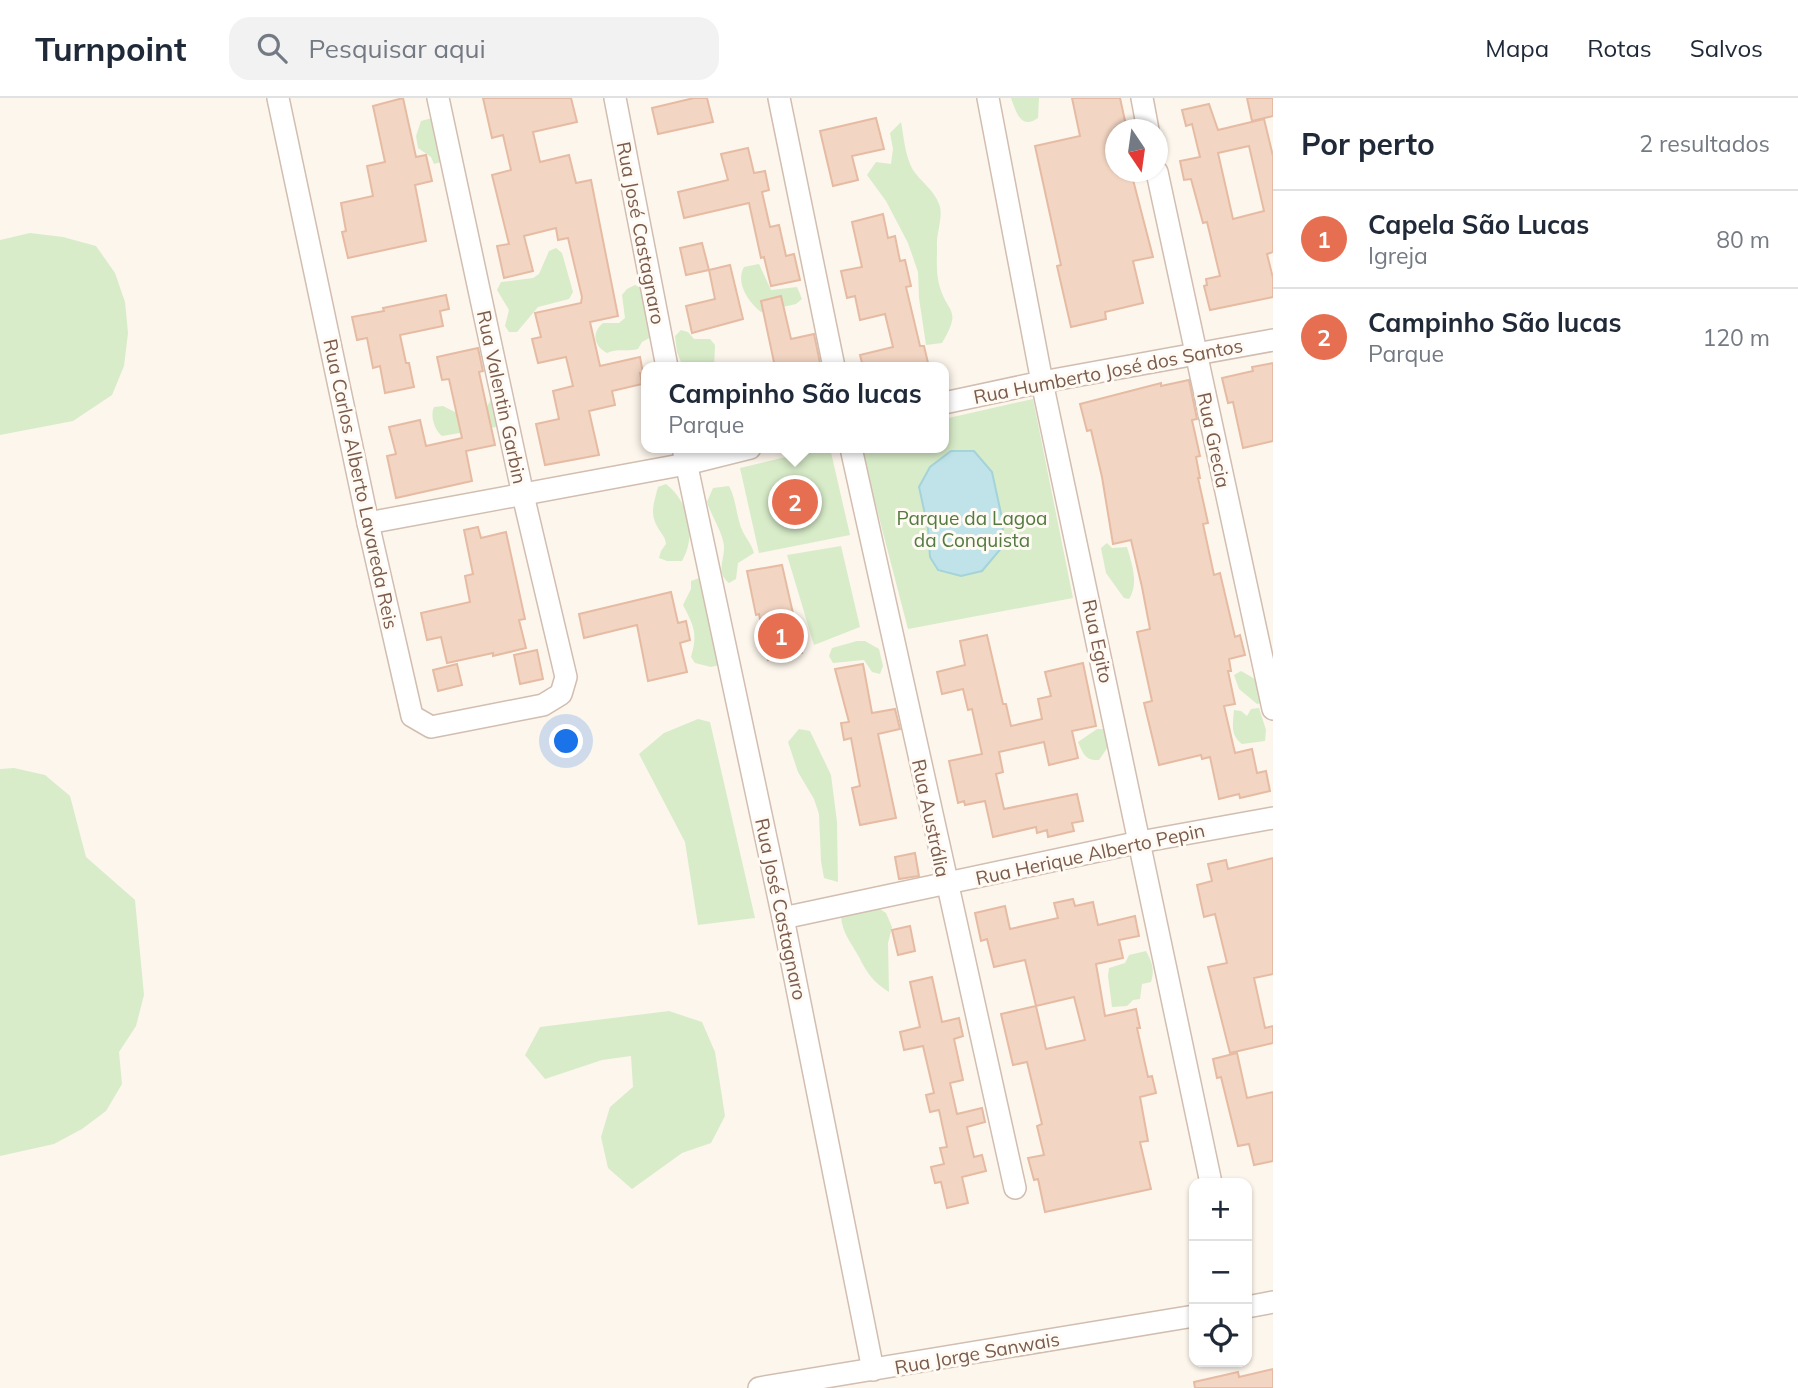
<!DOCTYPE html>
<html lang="pt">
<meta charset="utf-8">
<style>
body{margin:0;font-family:Mulish,sans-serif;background:#f2f2f3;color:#1f2937}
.controls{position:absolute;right:21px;bottom:21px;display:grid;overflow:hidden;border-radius:14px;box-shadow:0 2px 5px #0004}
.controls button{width:63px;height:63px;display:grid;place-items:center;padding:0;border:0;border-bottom:2px solid #e0e1e3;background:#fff;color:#1f2937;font:35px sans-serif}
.compass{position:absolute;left:1105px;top:21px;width:63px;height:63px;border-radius:50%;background:#fff;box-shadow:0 2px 5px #0004;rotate:167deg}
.you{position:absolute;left:567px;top:644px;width:24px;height:24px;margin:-18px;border:5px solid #fff;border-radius:50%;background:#1a73e8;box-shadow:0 0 0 10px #1a73e833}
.badge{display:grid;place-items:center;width:46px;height:46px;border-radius:50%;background:#e76f51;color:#fff;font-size:23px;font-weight:700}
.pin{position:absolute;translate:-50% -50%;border:4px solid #fff;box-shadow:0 2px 7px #0006}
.popup{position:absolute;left:641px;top:264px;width:308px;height:91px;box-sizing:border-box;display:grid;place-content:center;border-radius:14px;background:#fff;filter:drop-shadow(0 2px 5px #0005);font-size:23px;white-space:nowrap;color:#747a83}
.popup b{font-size:26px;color:#1f2937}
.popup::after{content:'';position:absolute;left:50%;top:100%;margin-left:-14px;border:14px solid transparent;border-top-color:#fff}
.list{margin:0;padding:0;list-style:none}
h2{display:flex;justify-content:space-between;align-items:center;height:91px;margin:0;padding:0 28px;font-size:30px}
h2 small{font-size:23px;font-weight:400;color:#747a83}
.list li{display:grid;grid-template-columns:46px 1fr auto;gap:21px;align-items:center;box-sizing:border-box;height:98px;padding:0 28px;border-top:2px solid #e0e1e3}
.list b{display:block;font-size:26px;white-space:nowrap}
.list p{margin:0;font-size:23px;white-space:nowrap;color:#747a83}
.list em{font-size:23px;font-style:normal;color:#747a83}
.icon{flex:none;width:38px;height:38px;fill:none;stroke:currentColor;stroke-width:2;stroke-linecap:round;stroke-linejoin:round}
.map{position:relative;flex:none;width:1273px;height:1290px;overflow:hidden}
header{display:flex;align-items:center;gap:42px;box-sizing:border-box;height:98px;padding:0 35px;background:#fff;border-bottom:2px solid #e0e1e3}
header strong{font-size:33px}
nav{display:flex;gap:38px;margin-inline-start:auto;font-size:24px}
.search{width:490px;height:63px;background:#f2f2f3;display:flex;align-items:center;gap:18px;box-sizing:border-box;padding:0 24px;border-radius:21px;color:#747a83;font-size:26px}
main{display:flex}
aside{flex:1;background:#fff}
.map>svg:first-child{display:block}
.green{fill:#d8ecc9}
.water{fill:#bfe3e8;stroke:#a5d3da;stroke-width:2}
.building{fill:#f3d5c3;stroke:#e6bba3;stroke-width:2;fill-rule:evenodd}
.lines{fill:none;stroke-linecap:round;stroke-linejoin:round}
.street-casing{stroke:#d1beb0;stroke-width:24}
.street{stroke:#fff;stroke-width:21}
.labels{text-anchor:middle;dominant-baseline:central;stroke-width:6;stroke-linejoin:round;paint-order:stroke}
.street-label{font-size:19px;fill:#7a5c4d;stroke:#fffaf3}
.park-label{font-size:19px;fill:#537a41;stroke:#fffaf3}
</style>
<header>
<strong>Turnpoint</strong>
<div class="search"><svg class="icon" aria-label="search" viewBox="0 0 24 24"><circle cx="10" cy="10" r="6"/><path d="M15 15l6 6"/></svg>Pesquisar aqui</div>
<nav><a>Mapa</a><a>Rotas</a><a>Salvos</a></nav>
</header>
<main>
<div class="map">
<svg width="1273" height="1290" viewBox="0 0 1273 1290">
<rect width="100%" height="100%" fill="#fdf6ec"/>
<g class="green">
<path d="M 1011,0 L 1039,0 L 1038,20 C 1021,32 1016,14 1011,0 Z"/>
<path d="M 432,20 L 444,63 L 434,66 L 431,59 L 418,50 L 416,38 L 421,23 Z"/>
<path d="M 901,24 C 904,40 905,58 913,72 C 921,84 934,92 939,106 C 944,117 936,136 937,148 C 937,161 936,174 939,186 C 947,217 963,209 942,245 L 926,247 L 919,200 L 918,174 L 908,145 L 886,103 L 867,77 L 876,64 L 891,66 L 893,51 L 890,35 Z"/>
<path d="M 30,135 L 63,139 L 96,148 L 115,175 L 125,204 L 128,235 L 124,268 L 112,297 L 73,323 L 0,337 L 0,142 Z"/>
<path d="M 556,150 L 562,155 L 573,194 L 569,201 L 538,209 L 517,234 L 509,234 L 505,228 L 509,212 L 497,192 L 501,184 L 533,180 L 539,176 L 549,153 Z"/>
<path d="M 759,166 L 771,192 L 797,189 L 802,201 L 796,206 L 761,214 C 749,205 735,185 744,169 Z"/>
<path d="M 635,187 L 643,191 L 655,237 L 642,244 L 638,251 C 627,254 617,250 607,255 C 594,248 591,235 603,225 L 619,225 L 625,220 L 622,197 L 627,191 Z"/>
<path d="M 681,232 L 688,234 L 694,241 L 710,241 L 715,247 L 714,269 L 683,269 L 677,254 L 675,238 Z"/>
<path d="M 492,300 L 502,328 L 442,338 C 434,332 430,317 434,309 L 443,308 L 461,317 L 486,310 Z"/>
<path d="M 1033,301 L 1073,500 L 908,531 L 861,350 L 944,350 L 944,321 Z"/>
<path d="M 823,350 L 830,350 L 850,437 L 759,455 L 740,370 Z"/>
<path d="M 666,386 C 689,404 697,437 682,463 L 667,463 L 659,460 L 661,453 L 666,446 C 665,438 662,437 658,430 C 649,415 654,405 658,389 Z"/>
<path d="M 729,388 C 737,403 736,420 743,434 C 747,442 752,447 754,455 L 738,465 L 736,481 L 729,485 C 715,474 725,462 724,448 C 723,435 711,417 707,404 L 713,390 Z"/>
<path d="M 1107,445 L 1112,450 L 1127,449 C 1132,466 1139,486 1129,501 L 1124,500 L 1106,475 L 1101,450 Z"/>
<path d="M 841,448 L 860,529 L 814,547 L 787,457 Z"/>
<path d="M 699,480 L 706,483 L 719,567 L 711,569 L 695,565 L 691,559 C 698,536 694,528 683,507 L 691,491 L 691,483 Z"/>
<path d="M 857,543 L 865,543 L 879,551 L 883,568 L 880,576 L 872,574 L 864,562 L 833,565 L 829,558 L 832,550 Z"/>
<path d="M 1241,573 L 1255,581 L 1261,605 L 1257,606 L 1239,591 L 1234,577 Z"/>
<path d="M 1259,610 L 1266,632 L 1265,643 L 1242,646 C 1230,637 1233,626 1234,612 L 1241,613 L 1247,618 L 1251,611 Z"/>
<path d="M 698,621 L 710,624 L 755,820 L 698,827 L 685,744 L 639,656 L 664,635 Z"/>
<path d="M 799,631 L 810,633 L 831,677 L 837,724 L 838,784 L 824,780 L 821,763 L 819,716 L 814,701 L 798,674 L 788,644 Z"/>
<path d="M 1097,631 L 1105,631 L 1110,646 L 1099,662 C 1085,663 1083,655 1078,644 Z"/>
<path d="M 14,670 L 45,677 L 70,698 L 86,759 L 135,802 L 144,897 L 136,928 L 119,954 L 122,986 L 106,1013 L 82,1031 L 54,1046 L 0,1058 L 0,671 Z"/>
<path d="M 872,806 L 886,815 L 892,829 L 888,845 L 889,894 C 873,884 867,875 859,859 C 851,844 842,835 841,818 Z"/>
<path d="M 1146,853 C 1152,864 1155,872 1151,884 L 1142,886 L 1140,901 L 1133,902 L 1127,908 L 1112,909 L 1108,878 L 1109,870 L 1125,865 L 1129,857 Z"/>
<path d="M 669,913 L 702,924 L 715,954 L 725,1018 L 711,1045 L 682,1055 L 632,1091 L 608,1070 L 601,1039 L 610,1009 L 633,989 L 631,958 L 602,962 L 545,981 L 525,957 L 540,929 Z"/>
</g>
<path class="water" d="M 951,353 L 974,353 L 992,374 L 1002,420 L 1004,447 L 982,473 L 961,478 L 938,472 L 930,459 L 928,430 L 919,389 L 930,369 Z"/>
<g class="building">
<path d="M 403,0 L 416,59 L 426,57 L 432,83 L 415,87 L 426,143 L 348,160 L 342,134 L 346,133 L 341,105 L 373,98 L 367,68 L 385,64 L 373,8 Z"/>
<path d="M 483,0 L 571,0 L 577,24 L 533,34 L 540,64 L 569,57 L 576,85 L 591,82 L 618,218 L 590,224 L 600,268 L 640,259 L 643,275 L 640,275 L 642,286 L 612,293 L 615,307 L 589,313 L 599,357 L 545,367 L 536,326 L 559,321 L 553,293 L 573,288 L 566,259 L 538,265 L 532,241 L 541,239 L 535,215 L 581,205 L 582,199 L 568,140 L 558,142 L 556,130 L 524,138 L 533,173 L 504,180 L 497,148 L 509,146 L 492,77 L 511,72 L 503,37 L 492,40 Z"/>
<path d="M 694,0 L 707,0 L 713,24 L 658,36 L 652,10 Z"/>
<path d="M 1072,0 L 1120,0 L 1127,32 L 1116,32 L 1116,74 L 1131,74 L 1153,159 L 1133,163 L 1143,205 L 1105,214 L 1106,221 L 1071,229 L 1057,168 L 1061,167 L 1035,48 L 1080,38 Z"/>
<path d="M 1247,0 L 1273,0 L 1273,18 L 1252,23 Z"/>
<path d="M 1209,6 L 1218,32 L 1264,21 L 1273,58 L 1273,154 L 1267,156 L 1273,180 L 1273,199 L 1210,212 L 1204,188 L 1207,187 L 1206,181 L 1220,178 L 1207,124 L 1203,125 L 1191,81 L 1184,82 L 1180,63 L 1200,59 L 1192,26 L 1186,28 L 1182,12 ZM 1249,48 L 1264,113 L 1233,121 L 1218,55 Z"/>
<path d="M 876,20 L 884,51 L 852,58 L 858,82 L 833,88 L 820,33 Z"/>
<path d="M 748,50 L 754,75 L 765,73 L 769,92 L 762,94 L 770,129 L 779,127 L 786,158 L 794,156 L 800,182 L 771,188 L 764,159 L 761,160 L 749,105 L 684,120 L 678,94 L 728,82 L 721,56 Z"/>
<path d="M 883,116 L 888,140 L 895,138 L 900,163 L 905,162 L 911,188 L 906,189 L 920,248 L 924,248 L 929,269 L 863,269 L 860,257 L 893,249 L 885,216 L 860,222 L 855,198 L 847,200 L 841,173 L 862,169 L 852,124 Z"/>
<path d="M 702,145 L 709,172 L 686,177 L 680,150 Z"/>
<path d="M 730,167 L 743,221 L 692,235 L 686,208 L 715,201 L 709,172 Z"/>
<path d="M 446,197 L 449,211 L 440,213 L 443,228 L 400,237 L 406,265 L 409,265 L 414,289 L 385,295 L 380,268 L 373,270 L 367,240 L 357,242 L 352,219 L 384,213 L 383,210 Z"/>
<path d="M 781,198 L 791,241 L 814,236 L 820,265 L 803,269 L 775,269 L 761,203 Z"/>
<path d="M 478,250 L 483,273 L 479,274 L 495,347 L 466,353 L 472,383 L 396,400 L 387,358 L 396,356 L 389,329 L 420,322 L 426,348 L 462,340 L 449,281 L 442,282 L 437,259 Z"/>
<path d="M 1273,265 L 1273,343 L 1243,350 L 1233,304 L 1228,305 L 1222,280 L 1253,273 L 1252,269 Z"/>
<path d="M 1189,282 L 1197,321 L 1192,322 L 1200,358 L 1196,359 L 1200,380 L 1198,380 L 1208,425 L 1203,426 L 1214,477 L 1220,475 L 1235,539 L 1240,537 L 1245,557 L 1229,561 L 1231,573 L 1228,573 L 1235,606 L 1224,608 L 1235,655 L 1252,651 L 1257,675 L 1266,673 L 1270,693 L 1240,700 L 1239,696 L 1219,701 L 1210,659 L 1202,661 L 1201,657 L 1159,667 L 1144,605 L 1152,603 L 1137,534 L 1150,531 L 1142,489 L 1131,442 L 1113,446 L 1102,379 L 1091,332 L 1087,333 L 1080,306 L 1161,285 L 1161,288 Z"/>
<path d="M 478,429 L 481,440 L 506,434 L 525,521 L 519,522 L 526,550 L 493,558 L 493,555 L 447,565 L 441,539 L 427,542 L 421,515 L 470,504 L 465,478 L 473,476 L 464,432 Z"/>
<path d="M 782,467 L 802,555 L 768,562 L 759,516 L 756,517 L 747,473 Z"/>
<path d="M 671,494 L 678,525 L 686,523 L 690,542 L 680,545 L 687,574 L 648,583 L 637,527 L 584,540 L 579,516 Z"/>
<path d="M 987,537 L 1003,606 L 1006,606 L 1011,628 L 1042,621 L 1038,601 L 1051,598 L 1045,574 L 1083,565 L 1096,628 L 1072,633 L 1078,660 L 1049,667 L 1044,644 L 999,654 L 1003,674 L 996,676 L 1004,711 L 1077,696 L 1083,723 L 1072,725 L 1074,733 L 1048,739 L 1047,732 L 1037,735 L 1036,729 L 993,739 L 985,703 L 965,707 L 964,703 L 958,705 L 949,663 L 982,656 L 972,611 L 968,612 L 963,591 L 942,596 L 937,574 L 965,567 L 960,543 Z"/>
<path d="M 537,552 L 543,581 L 520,586 L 514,557 Z"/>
<path d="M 457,566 L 462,587 L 438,593 L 433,572 Z"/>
<path d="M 863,566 L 872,615 L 895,611 L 900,631 L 878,636 L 896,720 L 860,727 L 852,690 L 860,688 L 851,640 L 844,642 L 841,625 L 849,624 L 835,571 Z"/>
<path d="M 915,755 L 919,778 L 899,781 L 895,759 Z"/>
<path d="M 1273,760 L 1273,876 L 1254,880 L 1265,930 L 1273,928 L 1273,945 L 1230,955 L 1208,869 L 1227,865 L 1215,816 L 1204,819 L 1197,787 L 1212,783 L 1208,766 L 1226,762 L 1228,771 Z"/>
<path d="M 1073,801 L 1075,808 L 1093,804 L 1098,827 L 1135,818 L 1139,838 L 1119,842 L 1123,860 L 1096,866 L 1105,918 L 1136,911 L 1140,930 L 1137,930 L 1148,979 L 1152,978 L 1156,995 L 1140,999 L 1148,1043 L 1140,1044 L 1151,1091 L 1045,1114 L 1038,1081 L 1034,1082 L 1028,1060 L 1044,1057 L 1037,1028 L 1042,1026 L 1027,964 L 1013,967 L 1001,916 L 1036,908 L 1025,862 L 994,869 L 987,841 L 981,843 L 975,815 L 1005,808 L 1010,831 L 1058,820 L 1054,805 ZM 1074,899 L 1085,942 L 1046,951 L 1036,908 Z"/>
<path d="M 910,828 L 915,853 L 898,857 L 892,832 Z"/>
<path d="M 932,879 L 942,924 L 959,920 L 963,938 L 954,941 L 963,982 L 950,985 L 957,1016 L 982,1010 L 985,1024 L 967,1029 L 974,1059 L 982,1057 L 986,1073 L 962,1079 L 968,1105 L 947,1110 L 941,1084 L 935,1085 L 931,1069 L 944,1066 L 940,1050 L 947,1049 L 939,1012 L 930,1014 L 926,997 L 934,995 L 923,948 L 904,952 L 900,934 L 920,929 L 910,884 Z"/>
<path d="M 1237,955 L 1247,1000 L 1273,994 L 1273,1063 L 1254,1067 L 1249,1046 L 1238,1048 L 1221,979 L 1217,980 L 1213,961 Z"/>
<path d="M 1273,1271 L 1273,1290 L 1195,1290 L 1194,1284 L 1238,1274 L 1239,1279 Z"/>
</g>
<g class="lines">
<g class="street-casing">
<g id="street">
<path d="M 278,0 L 368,425 L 412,618 L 431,629 L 543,607 L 561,596 L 566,579 L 523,397 L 438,0"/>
<path d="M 615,0 L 667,269"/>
<path d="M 779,0 L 834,269"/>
<path d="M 988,0 L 1042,284 L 1211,1085"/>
<path d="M 1142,0 L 1148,32"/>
<path d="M 1157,74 L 1273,611"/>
<path d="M 944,305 L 1042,284 L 1273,242"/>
<path d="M 683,350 L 783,820 L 873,1272"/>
<path d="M 851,350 L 1015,1090"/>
<path d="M 368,425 L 686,366 L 750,350"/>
<path d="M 783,820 L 1140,744 L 1273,720"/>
<path d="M 1247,1209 L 1273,1204"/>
<path d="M 759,1290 L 1194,1218"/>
</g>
</g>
<use href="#street" class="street"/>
</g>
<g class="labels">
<g class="street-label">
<text transform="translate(641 135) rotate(79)">Rua José Castagnaro</text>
<text transform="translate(1108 273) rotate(-11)">Rua Humberto José dos Santos</text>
<text transform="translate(502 299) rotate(78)">Rua Valentin Garbin</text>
<text transform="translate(1214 342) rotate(78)">Rua Grecia</text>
<text transform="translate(361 386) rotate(78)">Rua Carlos Alberto Lavareda Reis</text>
<text transform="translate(1098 543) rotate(78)">Rua Egito</text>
<text transform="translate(931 720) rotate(78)">Rua Austrália</text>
<text transform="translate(1090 756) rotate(-12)">Rua Herique Alberto Pepin</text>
<text transform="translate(781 811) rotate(78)">Rua José Castagnaro</text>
<text transform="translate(977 1255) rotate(-10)">Rua Jorge Sanwais</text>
</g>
<g class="park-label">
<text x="972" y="420">Parque da Lagoa<tspan x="972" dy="22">da Conquista</tspan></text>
</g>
</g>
</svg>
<div class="controls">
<button>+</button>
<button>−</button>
<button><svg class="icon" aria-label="locate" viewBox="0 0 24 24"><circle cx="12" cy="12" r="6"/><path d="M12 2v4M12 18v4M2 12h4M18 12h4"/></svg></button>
</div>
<svg class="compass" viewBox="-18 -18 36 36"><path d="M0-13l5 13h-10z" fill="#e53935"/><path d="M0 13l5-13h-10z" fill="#747a83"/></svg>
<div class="you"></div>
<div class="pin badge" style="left:781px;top:538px">1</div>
<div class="pin badge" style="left:795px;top:404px">2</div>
<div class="popup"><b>Campinho São lucas</b>Parque</div>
</div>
<aside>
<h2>Por perto<small>2 resultados</small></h2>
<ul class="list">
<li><span class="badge">1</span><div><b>Capela São Lucas</b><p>Igreja</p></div><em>80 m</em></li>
<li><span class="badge">2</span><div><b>Campinho São lucas</b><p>Parque</p></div><em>120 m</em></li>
</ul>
</aside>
</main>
